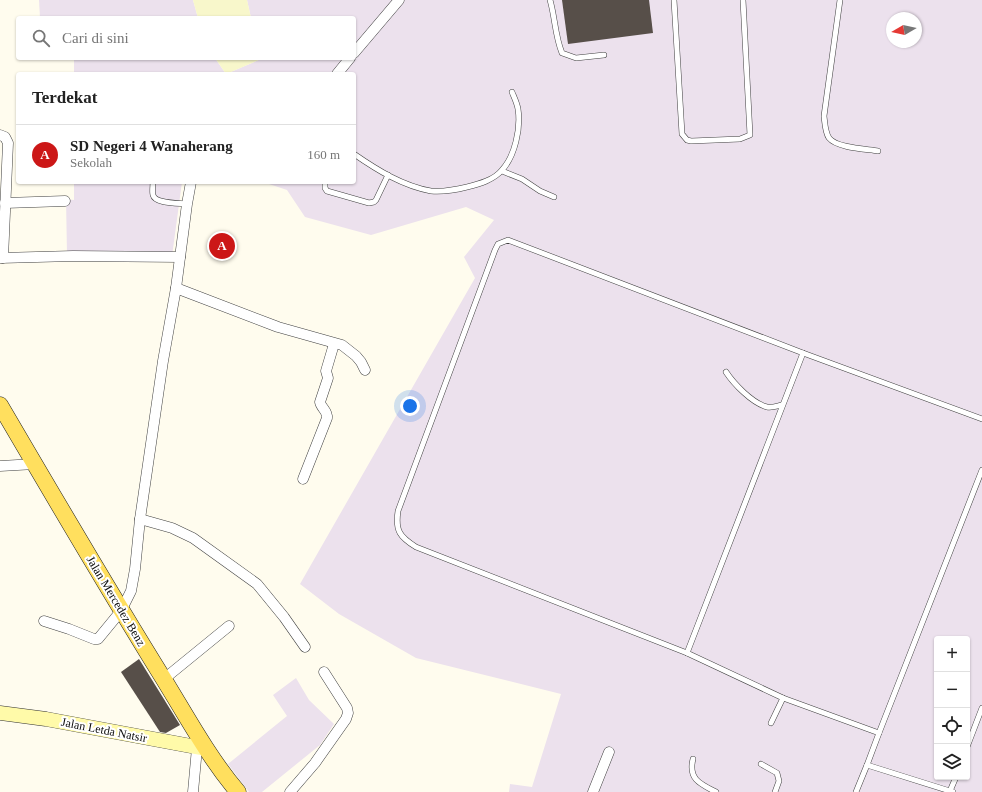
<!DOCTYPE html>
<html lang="id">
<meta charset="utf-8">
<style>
body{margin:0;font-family:"Times New Roman",serif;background:#f6f6f6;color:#222}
.controls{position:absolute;right:12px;bottom:12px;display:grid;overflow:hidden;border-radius:4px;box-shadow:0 1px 3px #0004}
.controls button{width:36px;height:36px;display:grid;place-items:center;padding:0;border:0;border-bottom:1px solid #e0e0e0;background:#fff;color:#222;font:20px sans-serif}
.compass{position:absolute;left:886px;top:12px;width:36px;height:36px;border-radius:50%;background:#fff;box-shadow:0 1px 3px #0004;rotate:261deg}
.you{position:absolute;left:410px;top:406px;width:14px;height:14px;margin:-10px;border:3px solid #fff;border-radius:50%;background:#1a73e8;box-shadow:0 0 0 6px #1a73e833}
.badge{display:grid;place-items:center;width:26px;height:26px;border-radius:50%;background:#cc1717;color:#fff;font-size:13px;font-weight:700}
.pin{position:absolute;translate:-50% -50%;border:2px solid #fff;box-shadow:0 1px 4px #0006}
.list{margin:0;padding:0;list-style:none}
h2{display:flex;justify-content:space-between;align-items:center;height:52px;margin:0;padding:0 16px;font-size:17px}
h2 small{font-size:13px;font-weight:400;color:#767676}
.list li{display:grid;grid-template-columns:26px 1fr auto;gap:12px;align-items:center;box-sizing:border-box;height:60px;padding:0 16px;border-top:1px solid #e0e0e0}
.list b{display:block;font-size:15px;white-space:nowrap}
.list p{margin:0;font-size:13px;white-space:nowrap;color:#767676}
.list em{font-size:13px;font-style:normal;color:#767676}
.icon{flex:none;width:22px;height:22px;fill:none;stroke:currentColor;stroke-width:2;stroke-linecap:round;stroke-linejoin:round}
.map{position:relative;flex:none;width:982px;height:792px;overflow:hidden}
.search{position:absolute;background:#fff;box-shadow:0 1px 3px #0004;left:16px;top:16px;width:340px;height:44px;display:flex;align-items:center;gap:10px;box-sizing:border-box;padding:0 14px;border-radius:4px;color:#767676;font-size:15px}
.panel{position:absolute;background:#fff;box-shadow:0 1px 3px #0004;left:16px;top:72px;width:340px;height:112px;border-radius:4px}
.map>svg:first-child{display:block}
.industrial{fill:#ece1ed;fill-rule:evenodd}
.farmland{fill:#f8f7cb}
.building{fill:#574f49}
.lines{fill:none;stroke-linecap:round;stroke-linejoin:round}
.lane-casing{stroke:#404040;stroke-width:6}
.street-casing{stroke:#404040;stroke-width:11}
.secondary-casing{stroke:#2f2f2f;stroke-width:15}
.primary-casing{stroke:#1e1e1e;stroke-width:17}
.lane{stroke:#fff;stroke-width:5}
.street{stroke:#fff;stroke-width:10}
.secondary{stroke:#fffaa9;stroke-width:14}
.primary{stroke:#ffdf5e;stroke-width:16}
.labels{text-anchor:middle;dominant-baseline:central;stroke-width:4;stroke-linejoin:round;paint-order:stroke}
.street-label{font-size:12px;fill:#0d0d0d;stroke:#fff}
</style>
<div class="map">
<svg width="982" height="792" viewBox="0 0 982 792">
<rect width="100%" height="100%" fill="#fffcee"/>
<g class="industrial">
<path d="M 39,0 L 193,0 L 198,18 L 40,18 Z"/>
<path d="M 247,0 L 982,0 L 982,792 L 509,792 L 510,784 L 532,787 L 561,694 L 416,658 L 339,614 L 300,584 L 475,278 L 464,257 L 494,220 L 466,207 L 371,235 L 305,217 L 287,190 L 263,182 L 354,182 L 354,74 L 74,74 L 74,58 L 215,58 L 226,74 L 261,59 L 261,58 L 354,58 L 354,18 L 251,18 ZM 892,18 L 916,18 L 916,42 L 892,42 ZM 937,639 L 967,639 L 967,777 L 937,777 Z"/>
<path d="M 74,182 L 182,182 L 172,256 L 67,254 L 66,199 L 74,200 Z"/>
<path d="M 296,678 L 309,700 L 334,724 L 320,745 L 262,792 L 249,792 L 228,764 L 287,716 L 273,695 Z"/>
</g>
<g class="farmland">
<path d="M 193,0 L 247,0 L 251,18 L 198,18 Z"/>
<path d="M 215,58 L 261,58 L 261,59 L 226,74 Z"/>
</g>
<g class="building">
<path d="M 562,0 L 649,0 L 653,33 L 568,44 Z"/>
<path d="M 139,659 L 180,725 L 166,733 L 160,732 L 121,672 Z"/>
</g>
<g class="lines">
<g class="lane-casing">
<g id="lane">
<path d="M 550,0 C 555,17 555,36 562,53 L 576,58 L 604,55"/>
<path d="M 674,0 L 682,134 L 687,140 L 691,141 L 740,139 L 750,135 L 743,0"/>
<path d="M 840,0 L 824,116 C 825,124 825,132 829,138 C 837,148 866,149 878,151"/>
<path d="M 354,154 C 377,170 403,186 431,191 C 443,192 455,190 467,187 C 479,184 494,180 502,170 C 515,156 521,128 518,109 C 517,103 514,97 512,92"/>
<path d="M 502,171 L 522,179 L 540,191 L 554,197"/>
<path d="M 153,182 C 153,186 152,191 153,195 C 155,204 179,203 187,204"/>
<path d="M 325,182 L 325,188 L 327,191 L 369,203 L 374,202 L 376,200 L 388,175"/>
<path d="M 726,372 C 734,384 752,403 767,407 C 772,408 777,406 782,405"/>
<path d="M 687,653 L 803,353"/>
<path d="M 771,723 L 783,698"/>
<path d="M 879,733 L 982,470"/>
<path d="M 967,747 L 982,708"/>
<path d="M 693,759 C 688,779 700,784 716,792"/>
<path d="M 761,764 L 777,773 L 779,781 L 775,792"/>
<path d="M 867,765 L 879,733 L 783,698 L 687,653 L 416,547 C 400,537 395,531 398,511 L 495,250 L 498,244 L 508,240 L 803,353 L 982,419"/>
<path d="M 950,791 L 956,777"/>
<path d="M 856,792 L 867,765 L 953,792"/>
</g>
</g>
<g class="street-casing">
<g id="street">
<path d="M 354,53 L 399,0"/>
<path d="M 337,74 L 350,58"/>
<path d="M 0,135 L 5,137 L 8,143 L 3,258"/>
<path d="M 5,203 L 65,201"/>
<path d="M 0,258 L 73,256 L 180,257"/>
<path d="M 176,288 L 278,327 L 342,345 L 356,356 L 361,362 L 365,370"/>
<path d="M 0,466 L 35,464"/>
<path d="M 303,479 L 327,418 C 328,411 321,408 320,402 L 328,378 L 326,371 L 334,344"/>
<path d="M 140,519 L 172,528 L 193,538 L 257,584 L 284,617 L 305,647"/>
<path d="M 44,621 L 69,629 L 94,639 L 98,639 L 121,611 L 131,591 L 135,569 L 140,519 L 163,361 L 176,288 L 187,204 L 191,182"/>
<path d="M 164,679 L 229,626"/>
<path d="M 193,792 L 197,748"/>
<path d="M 290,792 L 315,763 L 346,719 L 348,713 L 347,708 L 324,672"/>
<path d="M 593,792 L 609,752"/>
</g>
</g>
<g class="secondary-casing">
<path id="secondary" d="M 0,713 L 46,719 L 207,749"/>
</g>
<g class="primary-casing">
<path id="primary" d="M 0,405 C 54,497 107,588 163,678 C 187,717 209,758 238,792"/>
</g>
<use href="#lane" class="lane"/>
<use href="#street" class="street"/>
<use href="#secondary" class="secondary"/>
<use href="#primary" class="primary"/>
</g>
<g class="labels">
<g class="street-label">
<text transform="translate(116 601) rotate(59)">Jalan Mercedez Benz</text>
<text transform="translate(104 730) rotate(11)">Jalan Letda Natsir</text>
</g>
</g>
</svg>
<div class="controls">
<button>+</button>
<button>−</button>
<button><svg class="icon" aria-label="locate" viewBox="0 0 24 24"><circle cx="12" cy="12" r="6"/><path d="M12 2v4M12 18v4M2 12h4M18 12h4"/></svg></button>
<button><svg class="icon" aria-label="layers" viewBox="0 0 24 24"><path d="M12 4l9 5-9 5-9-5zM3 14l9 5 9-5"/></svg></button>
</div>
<svg class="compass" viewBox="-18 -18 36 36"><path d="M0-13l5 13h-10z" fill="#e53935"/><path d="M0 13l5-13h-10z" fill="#767676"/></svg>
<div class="you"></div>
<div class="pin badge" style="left:222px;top:246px">A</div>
<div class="search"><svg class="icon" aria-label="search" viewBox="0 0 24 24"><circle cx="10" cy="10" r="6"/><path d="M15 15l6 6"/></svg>Cari di sini</div>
<section class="panel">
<h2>Terdekat<small></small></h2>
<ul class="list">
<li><span class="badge">A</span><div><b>SD Negeri 4 Wanaherang</b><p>Sekolah</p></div><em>160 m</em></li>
</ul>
</section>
</div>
